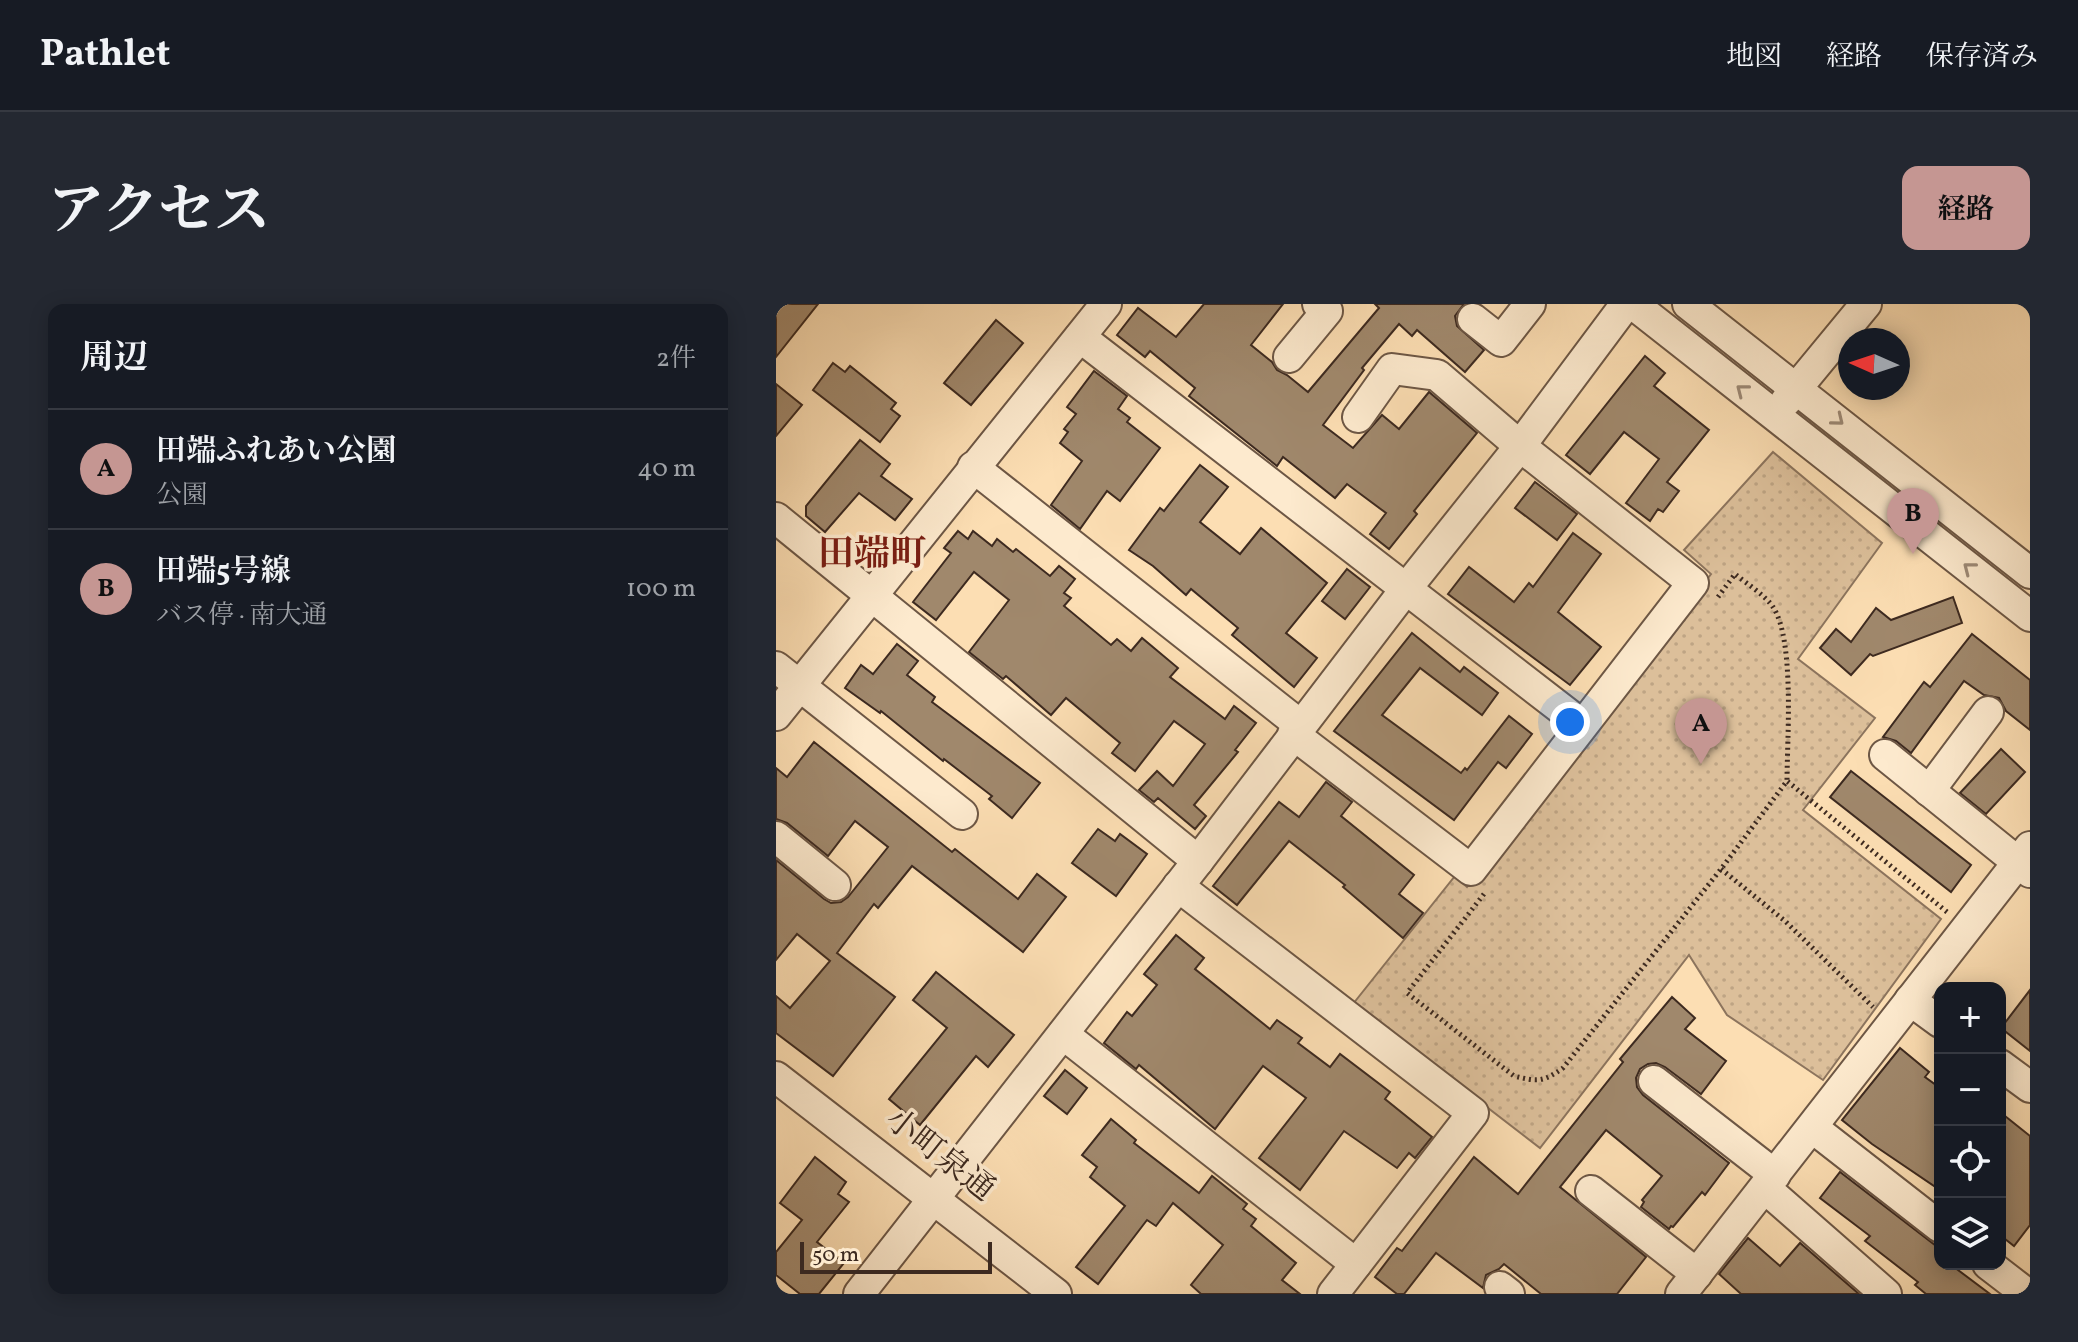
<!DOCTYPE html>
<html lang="ja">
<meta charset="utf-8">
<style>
body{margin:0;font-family:Vollkorn,"Noto Serif JP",serif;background:#242831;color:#f1f3f6}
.controls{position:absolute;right:24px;bottom:24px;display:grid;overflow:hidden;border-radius:16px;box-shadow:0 4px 20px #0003}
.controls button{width:72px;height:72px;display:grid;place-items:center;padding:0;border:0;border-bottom:2px solid #363941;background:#171b24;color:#f1f3f6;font:40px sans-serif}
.compass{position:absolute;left:1062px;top:24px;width:72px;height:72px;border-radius:50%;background:#171b24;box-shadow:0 4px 20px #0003;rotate:273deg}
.scale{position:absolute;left:24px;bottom:20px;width:192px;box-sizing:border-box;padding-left:8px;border:4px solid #3d2a20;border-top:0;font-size:22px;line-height:28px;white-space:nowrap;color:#3d2a20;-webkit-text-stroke:6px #fdeace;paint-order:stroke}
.you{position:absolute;left:794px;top:418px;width:28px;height:28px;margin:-20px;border:6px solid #fff;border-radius:50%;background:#1a73e8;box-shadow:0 0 0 12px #1a73e833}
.badge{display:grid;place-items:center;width:52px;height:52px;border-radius:50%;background:#c59692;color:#111;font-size:26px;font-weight:700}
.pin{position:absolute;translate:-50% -66px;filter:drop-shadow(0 2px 4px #0008)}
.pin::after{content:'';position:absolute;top:42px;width:28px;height:24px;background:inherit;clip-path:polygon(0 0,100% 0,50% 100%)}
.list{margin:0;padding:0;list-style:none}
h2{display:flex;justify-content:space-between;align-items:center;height:104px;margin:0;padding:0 32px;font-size:34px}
h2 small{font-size:26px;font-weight:400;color:#9ea1a6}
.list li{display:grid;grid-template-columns:52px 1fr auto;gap:24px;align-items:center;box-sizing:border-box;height:120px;padding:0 32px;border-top:2px solid #363941}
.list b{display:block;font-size:30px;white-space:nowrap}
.list p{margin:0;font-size:26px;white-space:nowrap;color:#9ea1a6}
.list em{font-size:26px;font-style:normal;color:#9ea1a6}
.icon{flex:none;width:44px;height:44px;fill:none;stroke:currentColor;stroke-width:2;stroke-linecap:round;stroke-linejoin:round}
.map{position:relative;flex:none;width:1254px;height:990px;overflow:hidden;border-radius:16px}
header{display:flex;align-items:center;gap:48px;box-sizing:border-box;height:112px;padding:0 40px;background:#171b24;border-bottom:2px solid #363941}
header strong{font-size:38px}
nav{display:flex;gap:44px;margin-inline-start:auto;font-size:28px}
.intro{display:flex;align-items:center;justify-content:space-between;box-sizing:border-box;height:192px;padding:0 48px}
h1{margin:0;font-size:56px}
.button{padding:20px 36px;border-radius:16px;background:#c59692;color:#111;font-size:28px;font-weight:700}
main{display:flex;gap:48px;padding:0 48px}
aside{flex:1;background:#171b24;border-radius:16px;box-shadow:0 4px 20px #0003}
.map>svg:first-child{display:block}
.park{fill:url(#park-dots);stroke:#8c745d;stroke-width:2}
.building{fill:#a0886c;stroke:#3d2a20;stroke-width:2}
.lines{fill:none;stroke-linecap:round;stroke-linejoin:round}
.minor-casing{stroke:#6d5745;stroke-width:34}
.path{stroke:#3d2a20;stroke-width:5;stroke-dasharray:2 4;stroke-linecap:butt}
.minor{stroke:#fdeace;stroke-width:30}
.oneway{stroke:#9d8a77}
.labels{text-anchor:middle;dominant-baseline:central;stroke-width:7;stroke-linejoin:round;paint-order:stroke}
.street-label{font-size:32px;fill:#3d2a20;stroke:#fdeace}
.quarter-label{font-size:36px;font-weight:bold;fill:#7a1f14;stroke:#fdeace}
</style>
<header>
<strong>Pathlet</strong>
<nav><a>地図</a><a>経路</a><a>保存済み</a></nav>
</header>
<div class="intro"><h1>アクセス</h1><a class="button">経路</a></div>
<main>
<aside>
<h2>周辺<small>2件</small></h2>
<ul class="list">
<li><span class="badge">A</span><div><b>田端ふれあい公園</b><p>公園</p></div><em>40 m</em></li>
<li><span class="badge">B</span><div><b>田端5号線</b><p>バス停 · 南大通</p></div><em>100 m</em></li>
</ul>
</aside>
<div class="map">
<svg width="1254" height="990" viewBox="0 0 1254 990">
<defs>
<pattern id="park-dots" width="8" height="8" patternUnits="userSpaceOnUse" patternTransform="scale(2)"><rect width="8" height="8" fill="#dcbf9a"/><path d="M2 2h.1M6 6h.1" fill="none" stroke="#bea484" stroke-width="1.8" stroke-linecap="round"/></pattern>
</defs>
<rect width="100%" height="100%" fill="#fcdeb3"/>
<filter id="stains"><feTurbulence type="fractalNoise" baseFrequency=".0025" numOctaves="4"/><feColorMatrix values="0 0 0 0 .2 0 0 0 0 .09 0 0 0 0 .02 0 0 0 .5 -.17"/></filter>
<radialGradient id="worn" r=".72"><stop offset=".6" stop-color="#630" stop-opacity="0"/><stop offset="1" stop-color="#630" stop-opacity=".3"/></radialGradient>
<path class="park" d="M 997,148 L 1106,239 L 1022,355 L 1099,414 L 1027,506 L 1165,615 L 1047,776 L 951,711 L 913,651 L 764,844 L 577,700 L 679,572 L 691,583 L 935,270 L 908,246 Z"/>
<g class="building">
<path d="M 0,0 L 42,0 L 0,53 Z"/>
<path d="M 428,0 L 507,0 L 475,41 L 496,58 L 501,66 L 511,71 L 532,88 L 603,4 L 599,0 L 688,0 L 679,12 L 681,22 L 708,46 L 689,68 L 641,26 L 636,32 L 623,20 L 586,64 L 588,66 L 547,121 L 577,144 L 606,111 L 623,125 L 653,88 L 701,129 L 638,207 L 641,210 L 613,245 L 594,230 L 610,209 L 571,180 L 559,194 L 507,153 L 501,162 L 413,92 L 419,84 L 374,47 L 369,53 L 341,31 L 362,4 L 400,33 Z"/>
<path d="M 220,16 L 247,39 L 195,101 L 168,79 Z"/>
<path d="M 869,52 L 889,69 L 878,82 L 933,126 L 891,178 L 903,187 L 887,208 L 882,205 L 874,217 L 850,199 L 883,155 L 848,128 L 814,170 L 790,151 Z"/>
<path d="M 57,59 L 69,68 L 74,62 L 120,99 L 115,105 L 124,112 L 104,138 L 37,86 Z"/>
<path d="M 318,67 L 351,92 L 342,105 L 354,114 L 351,118 L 384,144 L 344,197 L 331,187 L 304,225 L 275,201 L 306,157 L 284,139 L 292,128 L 288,125 L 300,110 L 291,103 Z"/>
<path d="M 0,80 L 26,101 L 0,132 Z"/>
<path d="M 84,136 L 114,160 L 105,172 L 136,195 L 119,216 L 83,189 L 49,228 L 30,212 L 30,202 Z"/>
<path d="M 424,161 L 452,183 L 424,218 L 464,250 L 485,224 L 551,279 L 510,329 L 541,354 L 518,383 L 456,331 L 462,324 L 415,285 L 410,291 L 377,262 L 353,246 L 384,204 L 388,207 Z"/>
<path d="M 759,178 L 801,210 L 781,236 L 739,204 Z"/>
<path d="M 182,227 L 192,235 L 197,227 L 216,242 L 221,235 L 237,248 L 240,245 L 274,272 L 283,262 L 299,275 L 288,289 L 295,294 L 288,302 L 335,341 L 341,335 L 355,347 L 366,334 L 402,364 L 394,373 L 449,415 L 458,402 L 480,419 L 459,446 L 462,448 L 418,501 L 430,512 L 419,525 L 382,494 L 378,498 L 363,486 L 381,467 L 397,482 L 429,440 L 398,417 L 359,467 L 336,449 L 344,439 L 290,394 L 275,411 L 230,372 L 227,375 L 193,348 L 233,296 L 198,268 L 160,316 L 137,298 L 175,249 L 168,244 Z"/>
<path d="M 797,229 L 825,250 L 782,308 L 825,343 L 794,381 L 672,290 L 693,263 L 738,298 L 753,279 L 757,283 Z"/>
<path d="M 571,265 L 594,283 L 569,315 L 546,297 Z"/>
<path d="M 1177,293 L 1186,319 L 1097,352 L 1094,350 L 1075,371 L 1044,344 L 1060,325 L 1075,338 L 1100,304 L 1115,316 Z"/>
<path d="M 636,329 L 684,368 L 688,363 L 722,389 L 706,411 L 644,364 L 606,411 L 685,469 L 689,464 L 691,466 L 733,412 L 756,430 L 730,464 L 722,458 L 678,516 L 558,427 Z"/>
<path d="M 1196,330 L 1254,376 L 1254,426 L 1230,407 L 1223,394 L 1208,391 L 1188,377 L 1135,449 L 1120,437 L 1107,433 L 1148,378 L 1154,383 Z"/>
<path d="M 121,340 L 142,357 L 131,371 L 159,393 L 156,398 L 264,479 L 236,514 L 213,495 L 216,492 L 168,455 L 167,457 L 105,407 L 104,409 L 69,384 L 85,361 L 97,370 Z"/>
<path d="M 38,438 L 176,548 L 179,545 L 242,595 L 261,570 L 290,593 L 247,648 L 136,562 L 102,604 L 98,600 L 61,649 L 119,693 L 57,772 L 0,729 L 0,692 L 14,704 L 54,657 L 21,630 L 0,656 L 0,556 L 48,595 L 55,599 L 65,598 L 72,593 L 112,543 L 79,517 L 52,552 L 11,519 L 0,515 L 0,464 L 11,473 Z"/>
<path d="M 1225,445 L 1249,468 L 1210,510 L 1184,489 Z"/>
<path d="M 1075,467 L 1195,561 L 1175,588 L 1054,493 Z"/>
<path d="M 550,478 L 576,498 L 565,512 L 638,571 L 623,590 L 647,609 L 627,634 L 567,583 L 569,581 L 513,537 L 461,601 L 437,582 L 503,498 L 523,513 Z"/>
<path d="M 322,525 L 339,537 L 344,530 L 371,550 L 340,592 L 296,559 Z"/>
<path d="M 400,631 L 428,654 L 419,665 L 494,725 L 501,716 L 526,734 L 522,739 L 554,763 L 564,750 L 614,788 L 609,795 L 656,833 L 639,854 L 633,849 L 621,864 L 568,827 L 524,886 L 483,854 L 530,794 L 487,762 L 439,825 L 363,761 L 360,765 L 328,739 L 351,708 L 356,712 L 381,681 L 368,670 Z"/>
<path d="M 160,668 L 238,731 L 212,763 L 200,752 L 144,821 L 113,795 L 171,724 L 137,696 Z"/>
<path d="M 1254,686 L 1254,747 L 1225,724 Z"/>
<path d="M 896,693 L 919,714 L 909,725 L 950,757 L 925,790 L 889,763 L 880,759 L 872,760 L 864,765 L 860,774 L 861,783 L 867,791 L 953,859 L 929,891 L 926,888 L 897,923 L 895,922 L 893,925 L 865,903 L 868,898 L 866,896 L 886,872 L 830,826 L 784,883 L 870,953 L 841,990 L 765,990 L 728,960 L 723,965 L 710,971 L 707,984 L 660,949 L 628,990 L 621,990 L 599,973 L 621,944 L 626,947 L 698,853 L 742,890 L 847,758 L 844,755 Z"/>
<path d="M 1124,744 L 1153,768 L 1149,773 L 1164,784 L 1164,886 L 1096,840 L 1066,816 Z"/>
<path d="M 289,766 L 311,784 L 291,810 L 268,792 Z"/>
<path d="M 1224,808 L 1254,832 L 1254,921 L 1238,942 L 1224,931 Z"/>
<path d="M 335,815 L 360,836 L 358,839 L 423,889 L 436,872 L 471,900 L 467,905 L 480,915 L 475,922 L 520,959 L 506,976 L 524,990 L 425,990 L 415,981 L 447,941 L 397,899 L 380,922 L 371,916 L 322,980 L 300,963 L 349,902 L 314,873 L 321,863 L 306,851 Z"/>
<path d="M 39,853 L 70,878 L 62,890 L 73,898 L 41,938 L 68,959 L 43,990 L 24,990 L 0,971 L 0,948 L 26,916 L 4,899 Z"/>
<path d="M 1064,868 L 1164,945 L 1164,960 L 1174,960 L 1214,990 L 1150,990 L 1139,981 L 1142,978 L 1089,937 L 1094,932 L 1044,894 Z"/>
<path d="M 972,934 L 1004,962 L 1024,939 L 1083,990 L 965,990 L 943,970 Z"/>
</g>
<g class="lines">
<g class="minor-casing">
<g id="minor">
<path d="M 857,0 L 1254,312"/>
<path d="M 912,0 L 1254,269"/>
<path d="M 697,15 L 725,37 L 754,0"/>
<path d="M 304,33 L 805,420"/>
<path d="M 513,53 L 551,7 L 542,0"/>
<path d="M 1010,97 L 1090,0"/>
<path d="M 197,163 L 524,421"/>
<path d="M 0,214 L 422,557"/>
<path d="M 0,363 L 186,510"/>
<path d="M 0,411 L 330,0"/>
<path d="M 517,430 L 695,566 L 917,279 L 744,142 L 661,71 L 616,65 L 582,113"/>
<path d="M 1109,451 L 1254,568"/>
<path d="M 1153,487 L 1212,408"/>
<path d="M 0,533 L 59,581"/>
<path d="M 402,582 L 697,809 L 557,990"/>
<path d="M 1134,696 L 1164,718"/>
<path d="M 287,730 L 580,960"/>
<path d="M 1224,761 L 1254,783"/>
<path d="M 0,773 L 280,990"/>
<path d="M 878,777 L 999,871"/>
<path d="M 1037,824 L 1164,923"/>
<path d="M 989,884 L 1110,990"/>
<path d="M 815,887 L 921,970"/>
<path d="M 1212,960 L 1251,990"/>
<path d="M 724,983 L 733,990"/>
<path d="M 83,990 L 422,557 L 629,286 L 744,142 L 850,0"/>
<path d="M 905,990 L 1254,543"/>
</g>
</g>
<g class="path">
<path d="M 942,293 L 959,270 C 971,280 989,291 997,303 C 1019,336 1011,436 1011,477"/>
<path d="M 945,565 L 1009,617 L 1097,703"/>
<path d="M 708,590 L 631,689 L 738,772 C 762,778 767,778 787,764 L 945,565 L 1011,477 L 1171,608"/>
</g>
<use href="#minor" class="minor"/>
</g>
<defs><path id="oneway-chevron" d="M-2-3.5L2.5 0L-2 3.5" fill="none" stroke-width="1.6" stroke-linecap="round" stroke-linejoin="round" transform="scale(2)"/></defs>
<g class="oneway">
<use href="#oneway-chevron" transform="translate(966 86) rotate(-142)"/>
<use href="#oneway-chevron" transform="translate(1062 116) rotate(39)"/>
<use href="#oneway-chevron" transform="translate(1193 264) rotate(-142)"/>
</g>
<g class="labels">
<g class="street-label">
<text transform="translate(163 852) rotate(38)">小町泉通</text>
</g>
<g class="quarter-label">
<text x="96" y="252">田端町</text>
</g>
</g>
<rect width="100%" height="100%" filter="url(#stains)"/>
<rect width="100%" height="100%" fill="url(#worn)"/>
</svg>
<div class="controls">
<button>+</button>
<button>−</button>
<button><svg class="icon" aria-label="locate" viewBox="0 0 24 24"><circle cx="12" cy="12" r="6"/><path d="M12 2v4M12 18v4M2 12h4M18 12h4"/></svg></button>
<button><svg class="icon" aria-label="layers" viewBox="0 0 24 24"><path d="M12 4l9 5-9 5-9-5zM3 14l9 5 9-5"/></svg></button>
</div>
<svg class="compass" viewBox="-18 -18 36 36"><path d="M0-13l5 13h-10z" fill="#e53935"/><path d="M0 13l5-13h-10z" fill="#9ea1a6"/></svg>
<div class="scale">50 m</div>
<div class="you"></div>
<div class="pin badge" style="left:925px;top:460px">A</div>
<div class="pin badge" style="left:1137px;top:250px">B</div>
</div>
</main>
